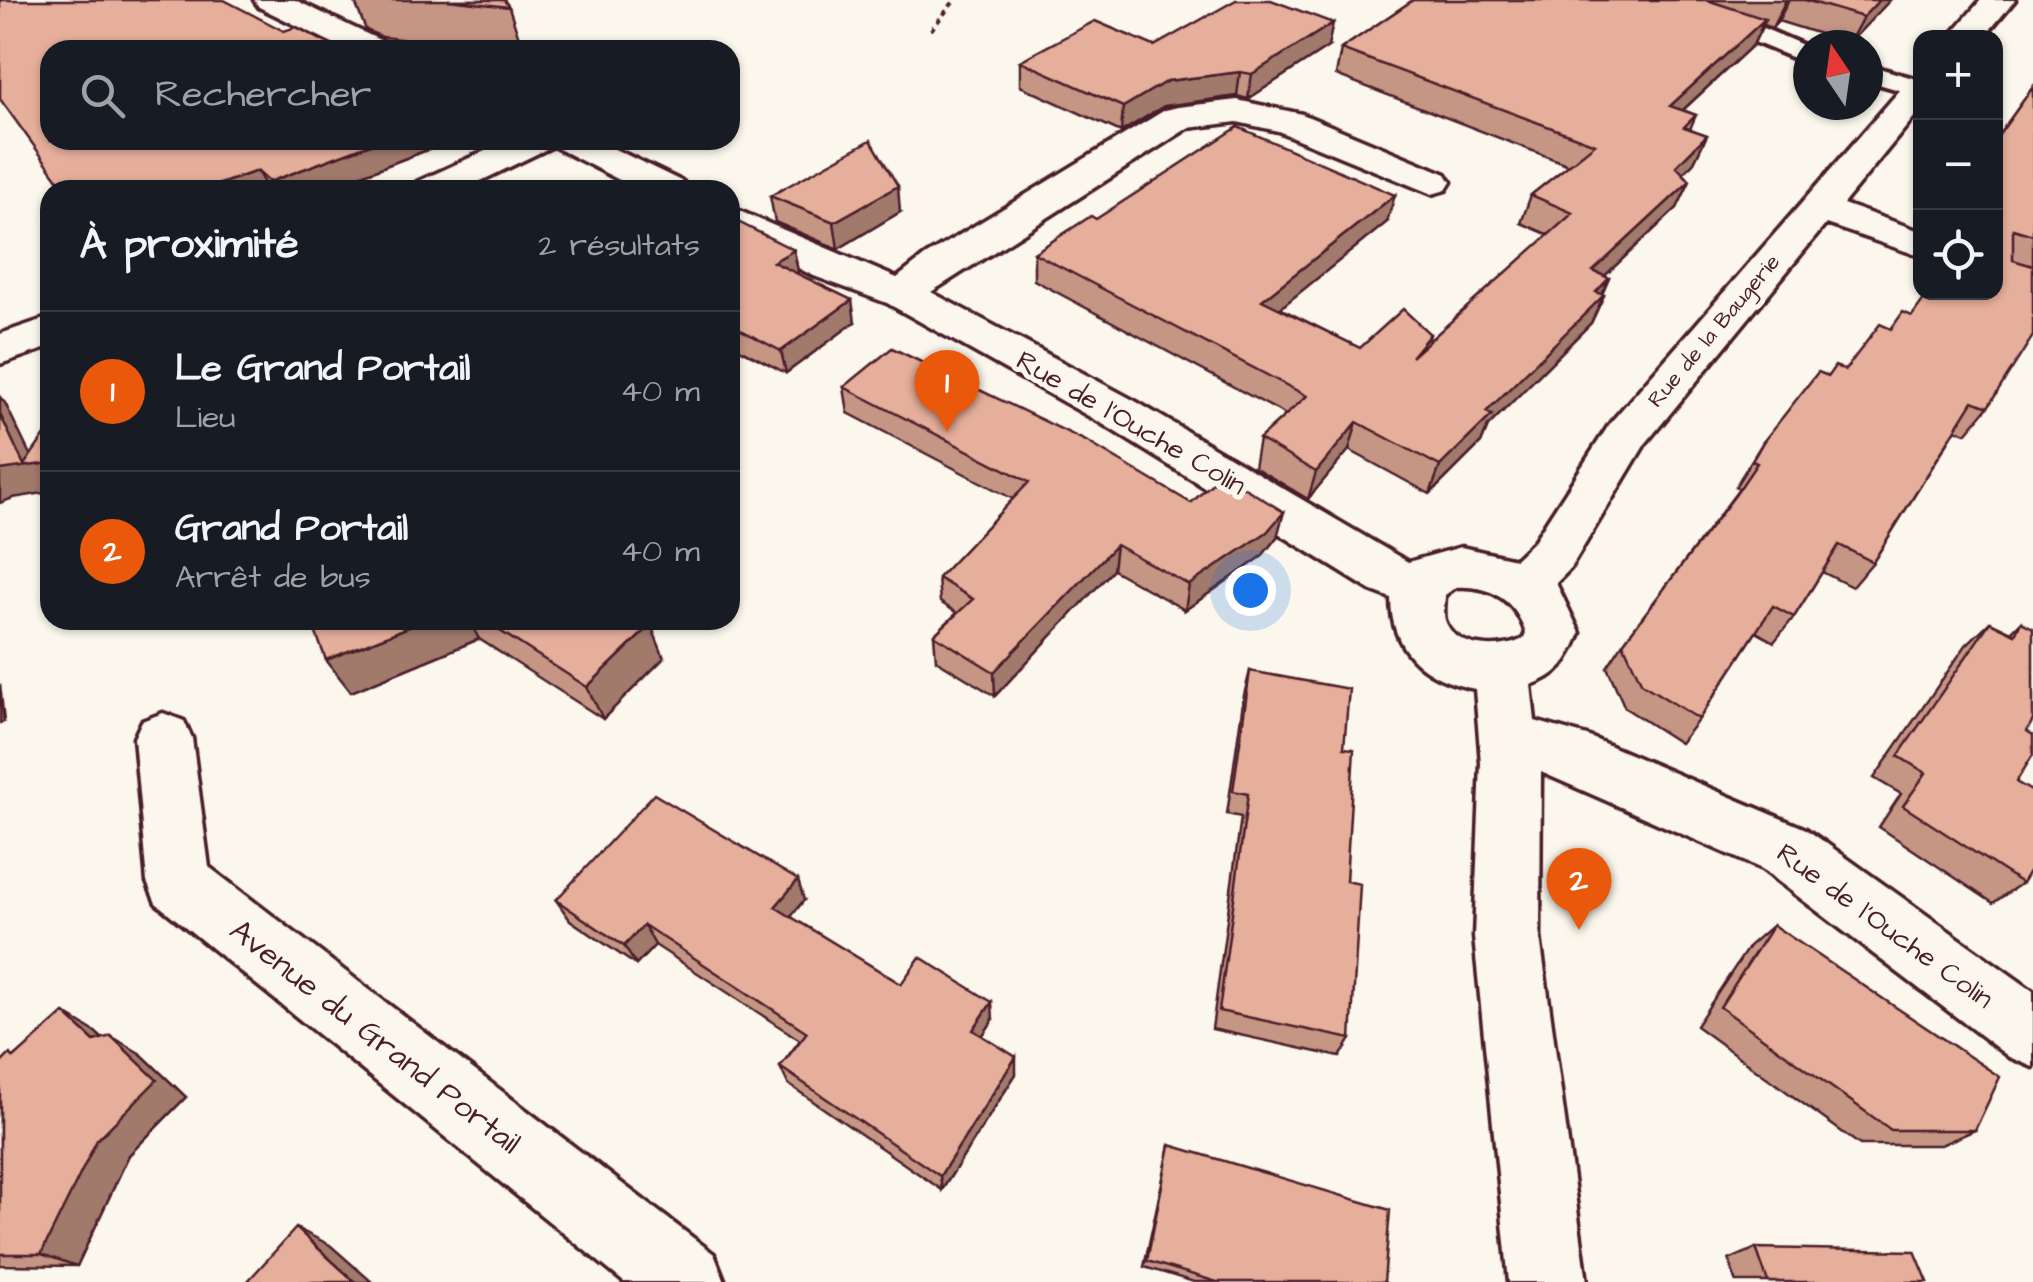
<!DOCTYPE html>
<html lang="fr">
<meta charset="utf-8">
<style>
body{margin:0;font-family:"Architects Daughter",sans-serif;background:#242831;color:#f1f3f6}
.controls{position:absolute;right:30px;top:30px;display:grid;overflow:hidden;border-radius:20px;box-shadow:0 2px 8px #0004}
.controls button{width:90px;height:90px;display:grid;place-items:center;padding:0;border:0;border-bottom:2px solid #363941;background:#171b24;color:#f1f3f6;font:50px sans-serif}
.compass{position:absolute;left:1793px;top:30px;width:90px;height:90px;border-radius:50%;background:#171b24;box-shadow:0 2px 8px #0004;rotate:347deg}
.you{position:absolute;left:1250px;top:590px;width:35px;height:35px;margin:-25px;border:8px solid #fff;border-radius:50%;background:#1a73e8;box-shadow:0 0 0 15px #1a73e833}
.badge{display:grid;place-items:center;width:65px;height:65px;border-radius:50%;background:#ea580c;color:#fff;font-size:32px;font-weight:700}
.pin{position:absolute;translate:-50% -82px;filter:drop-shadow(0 2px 5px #0008)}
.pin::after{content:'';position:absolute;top:52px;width:35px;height:30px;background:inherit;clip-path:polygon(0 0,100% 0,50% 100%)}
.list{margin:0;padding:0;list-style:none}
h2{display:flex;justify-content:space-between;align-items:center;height:130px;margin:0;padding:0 40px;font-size:42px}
h2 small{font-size:32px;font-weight:400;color:#9ea1a6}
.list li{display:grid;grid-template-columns:65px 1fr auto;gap:30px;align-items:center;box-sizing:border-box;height:160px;padding:0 40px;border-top:2px solid #363941}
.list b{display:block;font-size:38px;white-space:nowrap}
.list p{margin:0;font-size:32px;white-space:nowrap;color:#9ea1a6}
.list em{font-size:32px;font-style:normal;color:#9ea1a6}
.icon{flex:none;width:55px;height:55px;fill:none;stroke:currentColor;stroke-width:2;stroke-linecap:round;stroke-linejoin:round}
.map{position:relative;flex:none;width:2033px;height:1282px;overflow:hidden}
.search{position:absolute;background:#171b24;box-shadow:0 2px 8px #0004;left:40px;top:40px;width:700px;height:110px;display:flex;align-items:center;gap:25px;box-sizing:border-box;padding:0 35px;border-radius:30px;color:#9ea1a6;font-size:38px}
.panel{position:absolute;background:#171b24;box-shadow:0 2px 8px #0004;left:40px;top:180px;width:700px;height:450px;border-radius:30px}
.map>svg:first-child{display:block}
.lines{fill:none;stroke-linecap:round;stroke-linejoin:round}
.service-casing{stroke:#4a1f2b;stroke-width:8}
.minor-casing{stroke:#4a1f2b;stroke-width:7}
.path{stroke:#4a1f2b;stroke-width:4;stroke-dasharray:5 5;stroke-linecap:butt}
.service{fill:#fbf7ec;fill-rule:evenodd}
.minor{fill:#fbf7ec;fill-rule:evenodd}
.wall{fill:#c69685;stroke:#4a1f2b;stroke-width:2.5}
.shaded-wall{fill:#a17a6c;stroke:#4a1f2b;stroke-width:2.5}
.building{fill:#e6af9b;stroke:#4a1f2b;stroke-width:2.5}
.labels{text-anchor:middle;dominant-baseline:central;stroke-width:10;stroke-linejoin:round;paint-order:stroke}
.far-street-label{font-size:22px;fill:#4a1f2b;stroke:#fbf7ec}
.street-label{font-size:28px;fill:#4a1f2b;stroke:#fbf7ec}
.near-street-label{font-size:32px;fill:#4a1f2b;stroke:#fbf7ec}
</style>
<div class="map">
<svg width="2033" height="1282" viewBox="0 0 2033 1282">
<rect width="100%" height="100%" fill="#fbf7ec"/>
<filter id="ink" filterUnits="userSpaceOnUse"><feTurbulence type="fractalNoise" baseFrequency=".01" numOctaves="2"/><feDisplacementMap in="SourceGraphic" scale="20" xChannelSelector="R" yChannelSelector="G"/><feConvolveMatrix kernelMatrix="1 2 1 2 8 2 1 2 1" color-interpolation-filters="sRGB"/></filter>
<g filter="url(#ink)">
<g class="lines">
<g class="service-casing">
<g id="service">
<path d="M 1645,0 C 1706,0 1752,24 1808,47 L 1808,64 L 1708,23 L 1648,5 Z"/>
<path d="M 1868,65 L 1920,80 L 1920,96 L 1868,81 Z"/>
</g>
</g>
<g class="minor-casing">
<g id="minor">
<path d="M 254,0 L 295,0 L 386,43 L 391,50 L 347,50 L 259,7 Z"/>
<path d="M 1981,0 L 2015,0 L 1983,38 L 1948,38 Z"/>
<path d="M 1920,78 L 1920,110 L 1843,204 L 1920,231 L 1920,256 L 1826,224 L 1645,444 L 1570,569 L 1556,583 L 1580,633 C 1569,660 1560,675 1531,685 L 1535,721 L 1587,736 L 1806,829 L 2033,991 L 2033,1067 L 2009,1057 L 1762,869 L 1541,772 L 1540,937 L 1587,1282 L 1509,1282 L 1474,937 L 1481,763 L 1475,689 C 1424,679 1391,652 1391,598 L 1370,590 L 1101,423 L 887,303 L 814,276 L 730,234 L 730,207 L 897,278 L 925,256 L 1165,110 L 1178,107 L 1237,100 L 1302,114 L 1446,174 L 1451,182 L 1446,190 L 1432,194 L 1278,131 L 1237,122 L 1188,128 L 931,292 L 1135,401 L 1408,562 L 1461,547 L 1515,559 L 1534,541 L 1611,422 L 1908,81 ZM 1456,587 C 1491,585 1515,600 1526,633 L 1523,639 C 1501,651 1455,650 1445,620 C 1443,613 1445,602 1445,595 Z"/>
<path d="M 509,140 L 596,140 L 683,182 L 688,190 L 639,190 L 553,146 L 462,190 L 412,190 L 417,182 Z"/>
<path d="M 50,317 L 50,347 L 0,364 L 0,334 Z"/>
<path d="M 163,713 L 184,721 L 192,738 L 209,867 L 714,1254 L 725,1282 L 624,1282 L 156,903 L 147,882 L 134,738 L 142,721 Z"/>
</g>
</g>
<path class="path" d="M 931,30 L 955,0"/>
<use href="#service" class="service"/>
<use href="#minor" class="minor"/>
</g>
<g class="wall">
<path d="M 354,0 L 504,0 L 509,7 L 523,50 L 497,50 L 382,37 L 366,30 Z"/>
<path d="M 1413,0 L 1890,0 L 1849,43 L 1778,21 L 1772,28 L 1763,25 L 1753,45 L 1683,110 L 1696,115 L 1690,129 L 1707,135 L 1694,162 L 1683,173 L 1690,181 L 1677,208 L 1604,276 L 1609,278 L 1602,294 L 1604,295 L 1591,323 L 1488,426 L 1481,443 L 1430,494 L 1349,450 L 1308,499 L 1254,467 L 1259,439 L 1286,415 L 1034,280 L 1034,253 L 1096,219 L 1387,222 L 1280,308 L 1360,348 L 1430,334 L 1428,343 L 1549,235 L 1521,223 L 1531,195 L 1569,165 L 1336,75 L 1341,49 Z"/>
<path d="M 1154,46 L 1328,47 L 1248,99 L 1237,96 L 1164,106 L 1121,132 L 1020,86 L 1020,61 Z"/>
<path d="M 2033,87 L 2033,266 L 1988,407 L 1966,433 L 1956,429 L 1873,562 L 1852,587 L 1822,572 L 1794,617 L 1774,642 L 1756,632 L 1699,719 L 1680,743 L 1625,708 L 1607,667 L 1623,643 L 1739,489 L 1735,487 L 1763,442 L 1828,376 L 1845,370 L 1891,329 L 1912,316 L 1996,292 L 1996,139 Z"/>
<path d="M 50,140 L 453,140 L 323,190 L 65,190 Z"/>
<path d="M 770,196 L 900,212 L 838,249 L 775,222 Z"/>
<path d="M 730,222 L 794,250 L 798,272 L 796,273 L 855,322 L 786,373 L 730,344 Z"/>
<path d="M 844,387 L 1191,503 L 1277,537 L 1261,557 L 1185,610 L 1113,570 L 995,696 L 936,660 L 934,635 L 957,613 L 940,602 L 938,578 L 1013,499 L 848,413 Z"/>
<path d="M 311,620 L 642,620 L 664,658 L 603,719 L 479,639 L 351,692 Z"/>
<path d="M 1990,622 L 2011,632 L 2021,622 L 2027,731 L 2016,782 L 2022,883 L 1993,903 L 1879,827 L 1901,794 L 1874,778 L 1966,645 Z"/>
<path d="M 1250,671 L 1344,748 L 1346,881 L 1351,1039 L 1340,1057 L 1212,1029 L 1241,817 L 1227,814 L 1244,695 Z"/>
<path d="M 556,900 L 804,900 L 791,917 L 901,984 L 993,1020 L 982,1036 L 1016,1074 L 942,1190 L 788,1084 L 780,1067 L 800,1040 L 655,945 L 636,965 L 570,920 Z"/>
<path d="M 1773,925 L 1975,1130 L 1941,1145 L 1860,1145 L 1696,1026 L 1749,946 Z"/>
<path d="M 95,1032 L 103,1039 L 141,1054 L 186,1097 L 129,1155 L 77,1266 L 0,1265 L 0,1064 L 15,1056 Z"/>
<path d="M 1170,1145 L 1384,1282 L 1194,1282 L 1144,1267 Z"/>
<path d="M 1756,1248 L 1928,1282 L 1736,1282 L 1729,1260 Z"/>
</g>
<g class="shaded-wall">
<path d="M 1786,0 L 1789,0 L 1778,21 L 1772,28 Z"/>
<path d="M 1879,0 L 1890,0 L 1849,43 L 1863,17 Z"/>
<path d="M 1765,19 L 1753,45 L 1658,133 L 1670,106 Z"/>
<path d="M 1333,23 L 1328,47 L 1248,99 L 1252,74 Z"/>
<path d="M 1240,72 L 1237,96 L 1164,106 L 1121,132 L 1123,107 L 1167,81 Z"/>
<path d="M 1707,135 L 1694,162 L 1663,194 L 1676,166 Z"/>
<path d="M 381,140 L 453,140 L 323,190 L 274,190 L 269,182 Z"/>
<path d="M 257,171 L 268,190 L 203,190 Z"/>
<path d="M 1690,181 L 1677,208 L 1580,299 L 1593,271 Z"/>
<path d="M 898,186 L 900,212 L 838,249 L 834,222 Z"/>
<path d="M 1395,195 L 1387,222 L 1257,327 L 1262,300 Z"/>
<path d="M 794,250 L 798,272 L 777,284 L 773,262 Z"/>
<path d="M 1609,278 L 1600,299 L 1604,295 L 1591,323 L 1488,426 L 1481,443 L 1430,494 L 1440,466 L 1486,412 Z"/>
<path d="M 852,300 L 855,322 L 786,373 L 781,351 Z"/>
<path d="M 0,397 L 5,403 L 35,465 L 50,463 L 50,492 L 13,498 L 0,503 Z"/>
<path d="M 1357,422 L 1349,450 L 1308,499 L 1316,472 Z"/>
<path d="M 1284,512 L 1277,537 L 1261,557 L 1185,610 L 1189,585 Z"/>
<path d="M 1116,545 L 1113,570 L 995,696 L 994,672 Z"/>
<path d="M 426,620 L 469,620 L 479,639 L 351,692 L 326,660 Z"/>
<path d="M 651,625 L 664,658 L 603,719 L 587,687 Z"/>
<path d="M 0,684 L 4,722 L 0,723 Z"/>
<path d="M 798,880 L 804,900 L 782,927 L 775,907 Z"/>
<path d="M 644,925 L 655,945 L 636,965 L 624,946 Z"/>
<path d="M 992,1002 L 993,1020 L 975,1047 L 973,1030 Z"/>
<path d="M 64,1013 L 95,1032 L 125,1059 L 94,1041 Z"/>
<path d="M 111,1036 L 141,1054 L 186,1097 L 129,1155 L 77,1266 L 41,1254 Z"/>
<path d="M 1016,1057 L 1016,1074 L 942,1190 L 940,1176 Z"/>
<path d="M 296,1228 L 330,1245 L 372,1282 L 355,1282 Z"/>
</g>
<g class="building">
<path d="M 0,0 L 224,0 L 284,31 L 296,27 L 340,50 L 50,50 L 50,140 L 381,140 L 269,182 L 257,171 L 203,190 L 66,190 L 0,99 Z"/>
<path d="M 448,0 L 504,0 L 509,7 Z"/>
<path d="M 1236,0 L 1271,0 L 1333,23 L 1252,74 L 1240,72 L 1167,81 L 1123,107 L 1020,61 L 1095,21 L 1154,46 Z"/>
<path d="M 1413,0 L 1707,0 L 1765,19 L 1670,106 L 1696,115 L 1684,127 L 1707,135 L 1676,166 L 1690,181 L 1593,271 L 1609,278 L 1596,292 L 1604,295 L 1486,412 L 1492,415 L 1440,466 L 1357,422 L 1316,472 L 1259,439 L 1307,396 L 1034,253 L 1091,216 L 1096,219 L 1238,127 L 1395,195 L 1262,300 L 1360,348 L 1403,309 L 1430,334 L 1411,357 L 1573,213 L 1531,195 L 1595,144 L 1341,49 Z"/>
<path d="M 1805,0 L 1879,0 L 1863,17 Z"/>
<path d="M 2033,87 L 2033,235 L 2013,229 L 2013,260 L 2033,266 L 2033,336 L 1988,407 L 1973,401 L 1873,562 L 1839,545 L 1794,617 L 1773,606 L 1699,719 L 1642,684 L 1623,643 L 1736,494 L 1757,463 L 1752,461 L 1763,442 L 1818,372 L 1828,376 L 1835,366 L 1845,370 L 1880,324 L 1891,329 L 1903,312 L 1912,316 L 1929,292 L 1996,292 L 1996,202 L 1999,197 L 1996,193 L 1996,139 Z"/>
<path d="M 871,140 L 898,186 L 834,222 L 770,196 Z"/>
<path d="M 734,220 L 794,250 L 773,262 L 852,300 L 781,351 L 730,324 L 730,222 Z"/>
<path d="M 892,348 L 1086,441 L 1191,503 L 1222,474 L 1284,512 L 1267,532 L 1189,585 L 1116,545 L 994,672 L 934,635 L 973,599 L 938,578 L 1029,482 L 844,387 Z"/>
<path d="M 0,414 L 24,465 L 50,428 L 50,463 L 0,470 Z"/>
<path d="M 311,620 L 426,620 L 326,660 Z"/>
<path d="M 483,620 L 642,620 L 651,625 L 587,687 Z"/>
<path d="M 1990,622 L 2015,634 L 2021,622 L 2033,628 L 2033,720 L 2027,731 L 2033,735 L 2033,755 L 2016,782 L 2033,792 L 2033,865 L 2022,883 L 1903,806 L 1926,773 L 1898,756 Z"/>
<path d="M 1250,671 L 1349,689 L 1344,748 L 1354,749 L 1346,881 L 1360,884 L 1351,1039 L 1219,1011 L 1248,794 L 1233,791 Z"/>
<path d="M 654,794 L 798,880 L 775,907 L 901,984 L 920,957 L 992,1002 L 973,1030 L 1016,1057 L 940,1176 L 780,1067 L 807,1032 L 644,925 L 624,946 L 556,900 Z"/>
<path d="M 1773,925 L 2000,1077 L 1975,1130 L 1891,1130 L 1720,1007 Z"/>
<path d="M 64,1013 L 94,1041 L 111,1036 L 157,1080 L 97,1140 L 41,1254 L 0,1254 L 0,1064 L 10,1054 L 14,1058 Z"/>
<path d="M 1170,1145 L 1390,1210 L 1384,1282 L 1217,1282 L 1147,1261 Z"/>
<path d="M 296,1228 L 355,1282 L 247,1282 Z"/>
<path d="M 1756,1248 L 1915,1251 L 1928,1282 L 1768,1282 Z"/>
</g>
</g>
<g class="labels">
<g class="far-street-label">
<text transform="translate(1714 331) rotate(-50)">Rue de la Baugerie</text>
</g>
<g class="street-label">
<text transform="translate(1131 423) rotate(30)">Rue de l'Ouche Colin</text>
<text transform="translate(1885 926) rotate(36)">Rue de l'Ouche Colin</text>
</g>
<g class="near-street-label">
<text transform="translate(375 1037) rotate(38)">Avenue du Grand Portail</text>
</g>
</g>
</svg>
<div class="controls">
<button>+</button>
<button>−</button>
<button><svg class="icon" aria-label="locate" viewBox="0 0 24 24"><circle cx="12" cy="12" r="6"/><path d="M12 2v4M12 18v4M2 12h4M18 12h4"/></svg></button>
</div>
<svg class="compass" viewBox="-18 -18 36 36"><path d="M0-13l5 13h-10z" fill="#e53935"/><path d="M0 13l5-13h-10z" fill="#9ea1a6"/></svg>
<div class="you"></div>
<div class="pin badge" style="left:947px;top:432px">1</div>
<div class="pin badge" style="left:1579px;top:930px">2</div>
<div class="search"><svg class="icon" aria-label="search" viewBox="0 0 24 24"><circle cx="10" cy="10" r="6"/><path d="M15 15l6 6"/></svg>Rechercher</div>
<section class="panel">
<h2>À proximité<small>2 résultats</small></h2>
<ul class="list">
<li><span class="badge">1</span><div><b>Le Grand Portail</b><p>Lieu</p></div><em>40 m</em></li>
<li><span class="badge">2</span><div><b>Grand Portail</b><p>Arrêt de bus</p></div><em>40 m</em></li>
</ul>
</section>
</div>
